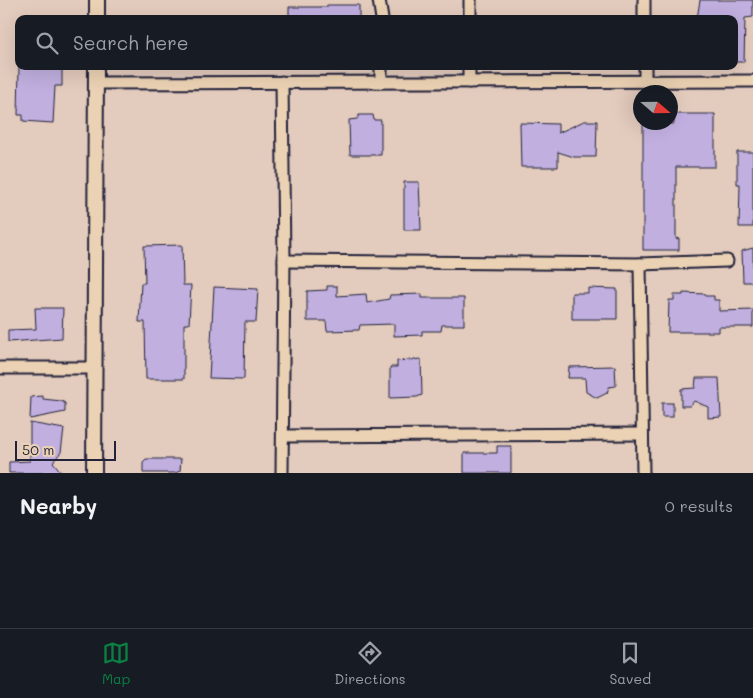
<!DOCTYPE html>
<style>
body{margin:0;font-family:Mali,sans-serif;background:#242831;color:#f1f3f6}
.compass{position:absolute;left:633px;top:85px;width:45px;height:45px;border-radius:50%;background:#171b24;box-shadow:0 5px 20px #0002;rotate:110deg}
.scale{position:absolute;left:15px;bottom:12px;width:101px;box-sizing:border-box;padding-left:5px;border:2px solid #22223b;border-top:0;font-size:14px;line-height:18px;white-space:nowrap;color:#22223b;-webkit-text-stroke:4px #ecd2b4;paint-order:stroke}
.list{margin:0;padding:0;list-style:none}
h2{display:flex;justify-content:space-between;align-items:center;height:65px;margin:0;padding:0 20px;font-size:21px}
h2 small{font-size:16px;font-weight:400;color:#9ea1a6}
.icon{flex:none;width:28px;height:28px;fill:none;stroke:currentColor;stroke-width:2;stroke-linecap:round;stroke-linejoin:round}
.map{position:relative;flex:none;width:753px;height:473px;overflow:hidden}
.search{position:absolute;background:#171b24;box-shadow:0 5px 20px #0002;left:15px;right:15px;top:15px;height:55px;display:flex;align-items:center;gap:12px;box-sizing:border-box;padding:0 18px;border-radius:10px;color:#9ea1a6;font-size:19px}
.sheet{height:155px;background:#171b24}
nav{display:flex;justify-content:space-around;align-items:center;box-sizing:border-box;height:70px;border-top:1px solid #363941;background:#171b24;font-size:14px;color:#9ea1a6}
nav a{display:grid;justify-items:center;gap:2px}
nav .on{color:#0b8043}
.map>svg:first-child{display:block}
.building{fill:#c0afdf;stroke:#22223b}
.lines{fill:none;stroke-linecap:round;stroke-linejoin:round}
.minor-casing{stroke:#22223b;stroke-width:15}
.tertiary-casing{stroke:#22223b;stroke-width:18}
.minor{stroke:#ecd2b4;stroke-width:11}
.tertiary{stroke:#ecd2b4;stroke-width:14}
</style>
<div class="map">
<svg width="753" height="473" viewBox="0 0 753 473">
<rect width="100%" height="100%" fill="#e3cbbd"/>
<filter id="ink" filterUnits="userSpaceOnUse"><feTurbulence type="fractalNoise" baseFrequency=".02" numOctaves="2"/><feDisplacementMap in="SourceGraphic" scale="10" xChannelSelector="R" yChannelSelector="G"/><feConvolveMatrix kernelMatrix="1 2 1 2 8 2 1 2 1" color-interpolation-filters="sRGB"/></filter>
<g filter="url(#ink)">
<g class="building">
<path d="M 700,0 L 753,0 L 753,17 L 745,18 L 744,62 L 734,62 L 734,19 L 697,19 Z"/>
<path d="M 327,5 L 359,5 L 359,19 L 289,19 L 289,7 L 327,7 Z"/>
<path d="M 19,66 L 62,66 L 62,86 L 55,86 L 53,123 L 23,121 L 23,115 L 18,115 Z"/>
<path d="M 674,114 L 715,114 L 715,167 L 676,167 L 676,239 L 679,238 L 679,250 L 643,250 L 643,123 L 674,124 Z"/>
<path d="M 359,115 L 373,115 L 374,120 L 381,120 L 381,155 L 350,155 L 349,120 L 357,119 Z"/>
<path d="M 584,121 L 597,121 L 596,157 L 574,157 L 558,152 L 558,167 L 521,167 L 520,123 L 558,124 L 558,133 Z"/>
<path d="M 737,152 L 753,152 L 753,227 L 739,227 L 740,184 L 737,184 Z"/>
<path d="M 404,182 L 419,182 L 421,230 L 404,230 Z"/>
<path d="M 182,245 L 183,285 L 191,285 L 189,324 L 184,324 L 184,379 L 146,379 L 145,322 L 139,322 L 141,283 L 145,283 L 144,246 Z"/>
<path d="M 753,248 L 753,282 L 743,282 L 742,251 Z"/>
<path d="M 327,286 L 337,286 L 337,296 L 366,294 L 367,303 L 389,299 L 390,295 L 422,294 L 422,298 L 464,298 L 464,325 L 442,325 L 441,331 L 422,331 L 422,335 L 394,336 L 394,324 L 360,325 L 359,330 L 327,331 L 326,321 L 307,321 L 307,291 L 327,290 Z"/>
<path d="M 214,287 L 258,289 L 256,322 L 245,322 L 244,379 L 209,378 Z"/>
<path d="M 588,288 L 617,289 L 617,319 L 572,319 L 572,293 L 588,293 Z"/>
<path d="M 683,293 L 705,294 L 705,296 L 714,296 L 714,300 L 719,300 L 719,311 L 753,310 L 753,327 L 719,327 L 719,332 L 668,332 L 669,300 L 674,300 L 674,295 L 683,295 Z"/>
<path d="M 35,308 L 63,308 L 62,338 L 8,342 L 8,330 L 36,329 Z"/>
<path d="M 421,359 L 422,395 L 417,397 L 390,398 L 390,367 L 397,367 L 397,361 Z"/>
<path d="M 615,366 L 616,386 L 609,387 L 607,393 L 597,398 L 586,392 L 585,378 L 568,378 L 569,367 Z"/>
<path d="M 696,378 L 719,378 L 721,417 L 708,418 L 708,407 L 694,401 L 690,406 L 681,406 L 681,389 L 695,388 Z"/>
<path d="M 43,396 L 43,399 L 61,401 L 65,403 L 65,412 L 30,419 L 31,397 Z"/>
<rect x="662" y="403" width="11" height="14"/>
<path d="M 30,423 L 64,429 L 61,452 L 53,462 L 62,473 L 9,473 L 9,462 L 30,461 Z"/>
<path d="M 497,446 L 511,446 L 511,473 L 464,473 L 464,453 L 497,453 Z"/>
<path d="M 146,459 L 181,459 L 180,471 L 175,473 L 143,473 L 143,462 Z"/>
</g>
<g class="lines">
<g class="minor-casing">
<g id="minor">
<path d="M 379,0 L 382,19"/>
<path d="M 644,0 L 644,19"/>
<path d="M 470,19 L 470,0"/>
<path d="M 645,66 L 645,81"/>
<path d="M 381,82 L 381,66"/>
<path d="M 469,82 L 469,66"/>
<path d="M 96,83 L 753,81"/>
<path d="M 284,261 L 640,264 L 727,261"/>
<path d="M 640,264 L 643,473"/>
<path d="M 0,368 L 95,368"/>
<path d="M 283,436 L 642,434"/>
<path d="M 282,473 L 284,261 L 282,82"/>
</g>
</g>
<g class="tertiary-casing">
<g id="tertiary">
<path d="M 97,19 L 97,0"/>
<path d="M 94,473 L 96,66"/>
</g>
</g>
<use href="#minor" class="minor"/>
<use href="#tertiary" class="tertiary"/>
</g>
</g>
</svg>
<svg class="compass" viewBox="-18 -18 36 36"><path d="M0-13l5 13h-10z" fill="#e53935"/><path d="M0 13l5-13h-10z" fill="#9ea1a6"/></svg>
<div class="scale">50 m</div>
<div class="search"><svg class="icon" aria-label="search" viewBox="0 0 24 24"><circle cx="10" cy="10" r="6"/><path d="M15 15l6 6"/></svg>Search here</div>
</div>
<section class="sheet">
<h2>Nearby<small>0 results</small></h2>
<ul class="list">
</ul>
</section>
<nav>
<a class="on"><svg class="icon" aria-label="map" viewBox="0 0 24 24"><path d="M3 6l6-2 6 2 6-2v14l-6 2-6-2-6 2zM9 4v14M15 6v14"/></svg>Map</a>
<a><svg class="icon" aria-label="directions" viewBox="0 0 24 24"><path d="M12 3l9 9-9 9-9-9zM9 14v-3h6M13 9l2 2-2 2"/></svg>Directions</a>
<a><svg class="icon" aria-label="saved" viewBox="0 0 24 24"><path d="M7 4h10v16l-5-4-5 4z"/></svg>Saved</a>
</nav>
